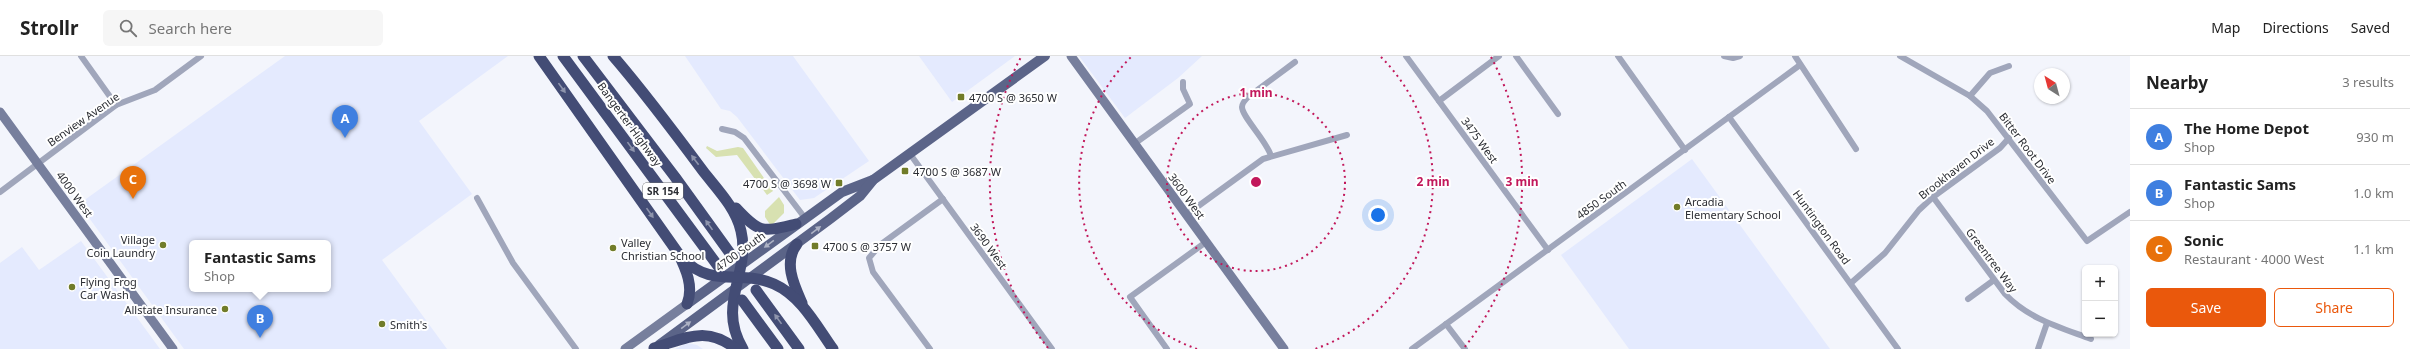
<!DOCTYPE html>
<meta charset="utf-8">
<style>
body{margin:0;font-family:"Noto Sans",sans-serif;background:#f6f6f6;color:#222}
.controls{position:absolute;right:12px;bottom:12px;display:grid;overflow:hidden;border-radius:6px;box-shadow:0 1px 3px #0004}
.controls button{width:36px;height:36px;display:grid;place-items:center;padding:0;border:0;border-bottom:1px solid #e0e0e0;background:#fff;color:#222;font:20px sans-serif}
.compass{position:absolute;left:2034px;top:12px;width:36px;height:36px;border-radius:50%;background:#fff;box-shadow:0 1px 3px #0004;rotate:324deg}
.you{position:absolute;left:1378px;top:159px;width:14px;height:14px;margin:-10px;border:3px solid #fff;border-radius:50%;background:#1a73e8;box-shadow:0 0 0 6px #1a73e833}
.badge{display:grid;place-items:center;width:26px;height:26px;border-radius:50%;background:#ea580c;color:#fff;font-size:13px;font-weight:700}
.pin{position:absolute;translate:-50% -33px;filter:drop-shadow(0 1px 2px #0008)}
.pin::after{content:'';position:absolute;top:21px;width:14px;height:12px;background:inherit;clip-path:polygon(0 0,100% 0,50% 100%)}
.popup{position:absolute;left:189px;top:184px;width:142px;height:52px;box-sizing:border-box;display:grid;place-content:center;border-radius:6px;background:#fff;filter:drop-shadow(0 1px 3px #0005);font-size:13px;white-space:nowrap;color:#767676}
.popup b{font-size:15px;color:#222}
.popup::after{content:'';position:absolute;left:50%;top:100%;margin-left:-8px;border:8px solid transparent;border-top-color:#fff}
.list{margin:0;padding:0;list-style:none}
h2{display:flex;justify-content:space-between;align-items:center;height:52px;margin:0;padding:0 16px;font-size:17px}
h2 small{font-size:13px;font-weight:400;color:#767676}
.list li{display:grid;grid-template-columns:26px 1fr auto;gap:12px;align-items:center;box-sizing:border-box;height:56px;padding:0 16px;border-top:1px solid #e0e0e0}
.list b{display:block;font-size:15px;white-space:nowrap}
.list p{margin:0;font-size:13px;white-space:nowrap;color:#767676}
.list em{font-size:13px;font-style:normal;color:#767676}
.actions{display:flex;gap:8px;padding:12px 16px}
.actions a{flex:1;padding:9px 0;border:1px solid #ea580c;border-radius:6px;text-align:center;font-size:14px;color:#ea580c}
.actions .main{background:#ea580c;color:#fff}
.icon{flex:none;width:22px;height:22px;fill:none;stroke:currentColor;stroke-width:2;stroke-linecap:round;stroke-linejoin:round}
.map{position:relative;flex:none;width:2130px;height:293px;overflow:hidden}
header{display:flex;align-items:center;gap:24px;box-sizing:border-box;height:56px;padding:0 20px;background:#fff;border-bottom:1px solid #e0e0e0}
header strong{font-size:19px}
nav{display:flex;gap:22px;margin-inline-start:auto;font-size:14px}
.search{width:280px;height:36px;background:#f6f6f6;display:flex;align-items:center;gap:10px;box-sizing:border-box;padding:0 14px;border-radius:6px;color:#767676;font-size:15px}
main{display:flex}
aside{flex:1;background:#fff}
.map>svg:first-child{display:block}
.built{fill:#e4eafe;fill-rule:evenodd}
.green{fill:#d8e1b1}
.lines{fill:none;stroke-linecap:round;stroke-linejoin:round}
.street{stroke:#a0a6bb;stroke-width:6}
.secondary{stroke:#777f9d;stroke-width:9}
.primary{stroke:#5b6488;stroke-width:10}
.highway{stroke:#434c75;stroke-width:11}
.oneway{fill:#8e94ac}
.oneway2{fill:#adb2c4}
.ring{fill:none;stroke:#c2185b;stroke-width:2;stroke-dasharray:2 4}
.poi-dot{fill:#717c29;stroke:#fff;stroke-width:1.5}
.labels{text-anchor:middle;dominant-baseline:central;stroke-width:4;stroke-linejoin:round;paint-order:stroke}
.shield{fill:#fff;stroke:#6b6c70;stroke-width:1}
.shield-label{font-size:10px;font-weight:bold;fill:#2b2d33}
.poi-label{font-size:11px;fill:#2b2d33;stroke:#fff;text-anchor:start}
.street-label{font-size:11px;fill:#2b2d33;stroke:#fff}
.centre{fill:#c2185b;stroke:#fff;stroke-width:2}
.ring-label{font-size:12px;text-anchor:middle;font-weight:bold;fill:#c2185b;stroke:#fff;stroke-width:4;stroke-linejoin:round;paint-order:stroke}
</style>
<header>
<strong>Strollr</strong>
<div class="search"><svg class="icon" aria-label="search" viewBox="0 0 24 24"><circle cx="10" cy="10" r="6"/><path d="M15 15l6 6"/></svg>Search here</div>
<nav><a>Map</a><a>Directions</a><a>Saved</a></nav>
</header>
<main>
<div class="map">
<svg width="2130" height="293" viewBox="0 0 2130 293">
<rect width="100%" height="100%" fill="#f3f5fc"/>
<g class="built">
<path d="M 285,0 L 508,0 L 419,65 L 472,138 L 382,204 L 447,293 L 184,293 L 79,148 ZM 192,187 L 328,187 L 328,233 L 192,233 Z"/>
<path d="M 685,0 L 793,0 L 869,105 L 814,142 L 800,144 L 737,61 L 730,55 L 721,53 Z"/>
<path d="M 919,0 L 1015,0 L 952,46 Z"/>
<path d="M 1079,0 L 1202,0 L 1178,22 L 1125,62 Z"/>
<path d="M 1692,103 L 1830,293 L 1629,293 L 1561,199 Z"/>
<path d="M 81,185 L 160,293 L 0,293 L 0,207 L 22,191 L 39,214 Z"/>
<path d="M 687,287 L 697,289 L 703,293 L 675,293 Z"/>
</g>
<g class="green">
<path d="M 707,90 L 717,95 L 738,91 L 743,92 L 773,135 L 767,139 L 737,99 L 716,101 L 706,92 Z"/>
<path d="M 779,141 L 784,149 L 784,157 L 771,170 L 765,161 L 765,155 Z"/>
</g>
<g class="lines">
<g class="street">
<path d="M 81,0 L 116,49"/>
<path d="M 1406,0 L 1548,194"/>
<path d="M 1516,0 L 1558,58"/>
<path d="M 1618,0 L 1685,94"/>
<path d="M 1724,0 L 1733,2 L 1740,0"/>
<path d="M 1795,0 L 1856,93"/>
<path d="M 1900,0 L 1970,40 L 1987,55 L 2087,185 L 2130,156"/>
<path d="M 1970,40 L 1990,17 L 2009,10"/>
<path d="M 1439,45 L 1499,0"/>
<path d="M 1729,61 L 1898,293"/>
<path d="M 722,73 L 735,76 L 744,82 L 805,162"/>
<path d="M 1134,88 L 1190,48 L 1183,33 L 1183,26"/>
<path d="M 910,98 L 1052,293"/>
<path d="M 1271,100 C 1267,85 1242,61 1242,51 C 1242,47 1245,44 1248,41 L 1295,6"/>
<path d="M 0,136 L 116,49 L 155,34 L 201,0"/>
<path d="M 1933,141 L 2005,238 C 2029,263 2059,271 2091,283"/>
<path d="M 477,142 L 513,207 L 576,293"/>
<path d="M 1186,159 L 1263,103 L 1347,79"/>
<path d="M 1851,227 L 1885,197 L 1919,154 L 1933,141 L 2000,92 L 2009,82"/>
<path d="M 1968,243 L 1994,224"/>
<path d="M 1446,268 L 1465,293"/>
<path d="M 930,293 L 873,216 L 869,202 L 880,189 L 943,143"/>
<path d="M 1167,293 L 1130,241 L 1206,186"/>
<path d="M 1412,293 L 1800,9"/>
<path d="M 2038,293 L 2047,267"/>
</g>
<g class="secondary">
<path d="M 1071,0 L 1284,293"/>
<path d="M 0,56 L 173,293"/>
<path d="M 625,293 L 687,248"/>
</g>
<g class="primary">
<path d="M 687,248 L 842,136 L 873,124"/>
<path d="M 659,289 L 830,163 L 860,140 L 873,124 L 1045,0"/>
</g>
<g class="highway">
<path d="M 539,0 L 678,197 C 686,213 694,231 687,248"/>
<path d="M 563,0 L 718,210"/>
<path d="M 583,0 L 675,121 L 732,200"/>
<path d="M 613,0 C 645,37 674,76 703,115 C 717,133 736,152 741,175 C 751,217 716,248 743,293"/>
<path d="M 736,152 C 760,178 762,176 796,168"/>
<path d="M 797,188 C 783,206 794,229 802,247"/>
<path d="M 682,202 C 712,233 740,213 774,228 C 801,240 816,269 833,293"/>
<path d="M 756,234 L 799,293"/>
<path d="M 742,244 L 778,293"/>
<path d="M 654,292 C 687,282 706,269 736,293"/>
</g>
</g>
<defs><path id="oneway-solid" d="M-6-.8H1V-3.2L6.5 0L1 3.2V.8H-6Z"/></defs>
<g class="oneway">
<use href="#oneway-solid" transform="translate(562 32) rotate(54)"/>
<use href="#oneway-solid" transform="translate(631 91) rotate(54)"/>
<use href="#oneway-solid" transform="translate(695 104) rotate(-127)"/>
<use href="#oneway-solid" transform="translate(650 157) rotate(55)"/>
<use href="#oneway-solid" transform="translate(709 169) rotate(-126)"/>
<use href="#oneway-solid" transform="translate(778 263) rotate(-126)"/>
</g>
<g class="oneway2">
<use href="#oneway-solid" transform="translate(816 174) rotate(-37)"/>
<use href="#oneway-solid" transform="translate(769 188) rotate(144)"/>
<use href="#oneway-solid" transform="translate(686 269) rotate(-36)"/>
</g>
<g class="ring">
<circle cx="1256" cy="126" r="89"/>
<path d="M1197 293A177 177 0 0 1 1131 1M1381 1A177 177 0 0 1 1315 293"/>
<path d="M1048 292A266 266 0 0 1 1021 1M1491 1A266 266 0 0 1 1464 292"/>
</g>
<g class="poi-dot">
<rect x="957" y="37" width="8" height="8" rx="2"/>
<rect x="901" y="111" width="8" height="8" rx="2"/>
<rect x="835" y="123" width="8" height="8" rx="2"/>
<circle cx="1677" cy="151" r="4"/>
<circle cx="163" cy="189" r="4"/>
<rect x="811" y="186" width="8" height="8" rx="2"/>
<circle cx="613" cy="192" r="4"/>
<circle cx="72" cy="231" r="4"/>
<circle cx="225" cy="253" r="4"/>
<circle cx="382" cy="268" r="4"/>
</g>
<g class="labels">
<rect class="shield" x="643" y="127" width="40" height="16" rx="3"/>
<g class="shield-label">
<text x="663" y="135">SR 154</text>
</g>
<g class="poi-label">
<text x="969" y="41">4700 S @ 3650 W</text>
<text x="913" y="115">4700 S @ 3687 W</text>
<text x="831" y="127" text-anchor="end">4700 S @ 3698 W</text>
<text x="1685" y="145">Arcadia<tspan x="1685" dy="13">Elementary School</tspan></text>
<text x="155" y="183" text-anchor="end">Village<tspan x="155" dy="13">Coin Laundry</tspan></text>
<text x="621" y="186">Valley<tspan x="621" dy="13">Christian School</tspan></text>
<text x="823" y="190">4700 S @ 3757 W</text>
<text x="80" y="225">Flying Frog<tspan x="80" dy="13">Car Wash</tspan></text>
<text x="217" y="253" text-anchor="end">Allstate Insurance</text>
<text x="390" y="268">Smith's</text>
</g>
<g class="street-label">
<text transform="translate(83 63) rotate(-35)">Benview Avenue</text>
<text transform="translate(630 68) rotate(54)">Bangerter Highway</text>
<text transform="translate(1480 84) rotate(54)">3475 West</text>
<text transform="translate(2028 92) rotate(53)">Bitter Root Drive</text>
<text transform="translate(1956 112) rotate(-38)">Brookhaven Drive</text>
<text transform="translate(75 138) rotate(54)">4000 West</text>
<text transform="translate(1187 140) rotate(54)">3600 West</text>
<text transform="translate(1601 143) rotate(-36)">4850 South</text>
<text transform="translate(1822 171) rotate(54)">Huntington Road</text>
<text transform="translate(989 190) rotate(54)">3690 West</text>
<text transform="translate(740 195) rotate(-36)">4700 South</text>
<text transform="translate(1992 204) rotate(53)">Greentree Way</text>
</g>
</g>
<circle cx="1256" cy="126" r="6" class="centre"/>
<g class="ring-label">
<text x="1256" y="41">1 min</text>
<text x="1433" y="130">2 min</text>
<text x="1522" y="130">3 min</text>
</g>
</svg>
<div class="controls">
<button>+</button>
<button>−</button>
</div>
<svg class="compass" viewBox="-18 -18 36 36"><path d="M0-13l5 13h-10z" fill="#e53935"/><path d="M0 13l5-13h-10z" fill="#767676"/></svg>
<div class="you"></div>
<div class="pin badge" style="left:345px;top:82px;background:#3f7fe0">A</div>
<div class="pin badge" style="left:260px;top:282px;background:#3f7fe0">B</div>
<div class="popup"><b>Fantastic Sams</b>Shop</div>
<div class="pin badge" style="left:133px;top:143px;background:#e8710a">C</div>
</div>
<aside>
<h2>Nearby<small>3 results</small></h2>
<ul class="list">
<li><span class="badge" style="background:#3f7fe0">A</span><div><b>The Home Depot</b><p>Shop</p></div><em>930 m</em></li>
<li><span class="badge" style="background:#3f7fe0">B</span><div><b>Fantastic Sams</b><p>Shop</p></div><em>1.0 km</em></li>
<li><span class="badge" style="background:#e8710a">C</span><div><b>Sonic</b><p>Restaurant · 4000 West</p></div><em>1.1 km</em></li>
</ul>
<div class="actions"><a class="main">Save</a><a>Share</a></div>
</aside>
</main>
